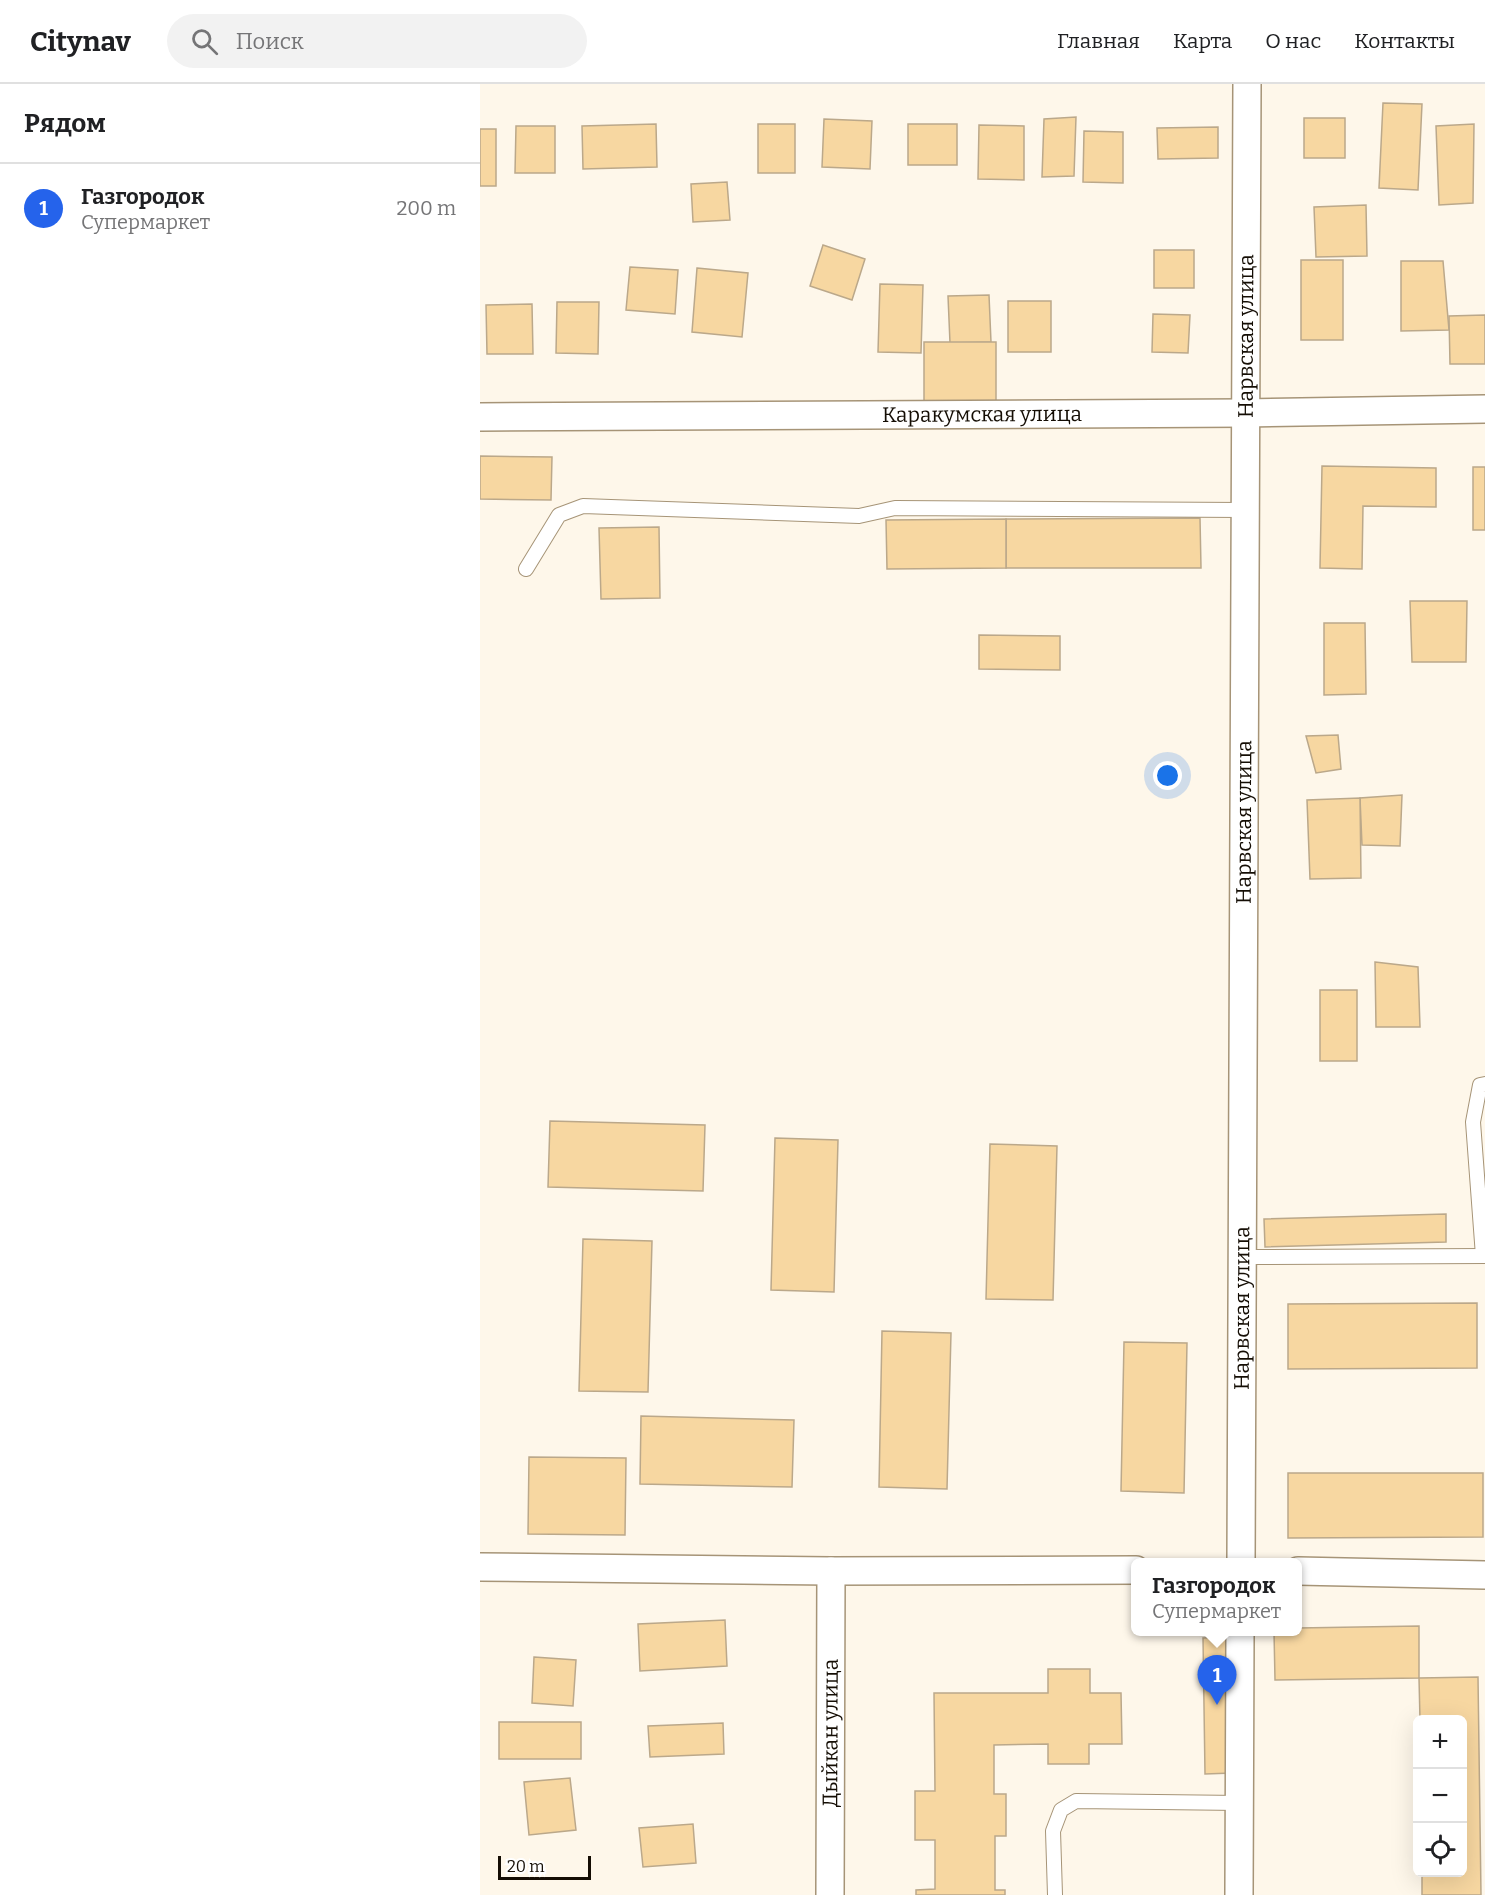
<!DOCTYPE html>
<html lang="ru">
<meta charset="utf-8">
<style>
body{margin:0;font-family:Bitter,serif;background:#f2f2f2;color:#202124}
.controls{position:absolute;right:18px;bottom:18px;display:grid;overflow:hidden;border-radius:9px;box-shadow:0 6px 24px #0002}
.controls button{width:54px;height:54px;display:grid;place-items:center;padding:0;border:0;border-bottom:2px solid #e0e0e0;background:#fff;color:#202124;font:30px sans-serif}
.scale{position:absolute;left:18px;bottom:15px;width:93px;box-sizing:border-box;padding-left:6px;border:3px solid #140d04;border-top:0;font-size:16px;line-height:21px;white-space:nowrap;color:#140d04;-webkit-text-stroke:4px #fff;paint-order:stroke}
.you{position:absolute;left:688px;top:692px;width:21px;height:21px;margin:-15px;border:4px solid #fff;border-radius:50%;background:#1a73e8;box-shadow:0 0 0 9px #1a73e833}
.badge{display:grid;place-items:center;width:39px;height:39px;border-radius:50%;background:#2563eb;color:#fff;font-size:20px;font-weight:700}
.pin{position:absolute;translate:-50% -50px;filter:drop-shadow(0 2px 3px #0008)}
.pin::after{content:'';position:absolute;top:32px;width:21px;height:18px;background:inherit;clip-path:polygon(0 0,100% 0,50% 100%)}
.popup{position:absolute;left:651px;top:1474px;width:171px;height:78px;box-sizing:border-box;display:grid;place-content:center;border-radius:9px;background:#fff;filter:drop-shadow(0 2px 4px #0005);font-size:20px;white-space:nowrap;color:#757577}
.popup b{font-size:22px;color:#202124}
.popup::after{content:'';position:absolute;left:50%;top:100%;margin-left:-12px;border:12px solid transparent;border-top-color:#fff}
.list{margin:0;padding:0;list-style:none}
h2{display:flex;justify-content:space-between;align-items:center;height:78px;margin:0;padding:0 24px;font-size:26px}
h2 small{font-size:20px;font-weight:400;color:#757577}
.list li{display:grid;grid-template-columns:39px 1fr auto;gap:18px;align-items:center;box-sizing:border-box;height:90px;padding:0 24px;border-top:2px solid #e0e0e0}
.list b{display:block;font-size:22px;white-space:nowrap}
.list p{margin:0;font-size:20px;white-space:nowrap;color:#757577}
.list em{font-size:20px;font-style:normal;color:#757577}
.icon{flex:none;width:33px;height:33px;fill:none;stroke:currentColor;stroke-width:2;stroke-linecap:round;stroke-linejoin:round}
.map{position:relative;flex:none;width:1005px;height:1811px;overflow:hidden}
header{display:flex;align-items:center;gap:36px;box-sizing:border-box;height:84px;padding:0 30px;background:#fff;border-bottom:2px solid #e0e0e0}
header strong{font-size:28px}
nav{display:flex;gap:33px;margin-inline-start:auto;font-size:21px}
.search{width:420px;height:54px;background:#f2f2f2;display:flex;align-items:center;gap:15px;box-sizing:border-box;padding:0 21px;border-radius:33px;color:#757577;font-size:22px}
main{display:flex}
aside{flex:1;background:#fff}
.map>svg:first-child{display:block}
.building{fill:#f7d7a1;stroke:#bba88a;stroke-width:1.5}
.lines{fill:none;stroke-linecap:round;stroke-linejoin:round}
.service-casing{stroke:#a69477;stroke-width:16}
.minor-casing{stroke:#a69477;stroke-width:30}
.service{stroke:#fff;stroke-width:14}
.minor{stroke:#fff;stroke-width:27}
.labels{text-anchor:middle;dominant-baseline:central;stroke-width:4.5;stroke-linejoin:round;paint-order:stroke}
.street-label{font-size:21px;fill:#140d04;stroke:#fff}
</style>
<header>
<strong>Citynav</strong>
<div class="search"><svg class="icon" aria-label="search" viewBox="0 0 24 24"><circle cx="10" cy="10" r="6"/><path d="M15 15l6 6"/></svg>Поиск</div>
<nav><a>Главная</a><a>Карта</a><a>О нас</a><a>Контакты</a></nav>
</header>
<main>
<aside>
<h2>Рядом<small></small></h2>
<ul class="list">
<li><span class="badge">1</span><div><b>Газгородок</b><p>Супермаркет</p></div><em>200 m</em></li>
</ul>
</aside>
<div class="map">
<svg width="1005" height="1811" viewBox="0 0 1005 1811">
<rect width="100%" height="100%" fill="#fef7ea"/>
<g class="building">
<path d="M 903,19 L 942,20 L 938,106 L 899,104 Z"/>
<path d="M 596,33 L 594,92 L 562,93 L 564,35 Z"/>
<rect x="824" y="34" width="41" height="40"/>
<path d="M 344,35 L 392,37 L 390,85 L 342,83 Z"/>
<path d="M 176,40 L 177,83 L 103,85 L 102,42 Z"/>
<rect x="278" y="40" width="37" height="49"/>
<rect x="428" y="40" width="49" height="41"/>
<path d="M 994,40 L 993,119 L 959,121 L 956,42 Z"/>
<path d="M 499,41 L 544,42 L 544,96 L 498,95 Z"/>
<path d="M 36,42 L 75,42 L 75,89 L 35,89 Z"/>
<path d="M 738,43 L 738,74 L 678,75 L 677,44 Z"/>
<rect x="0" y="45" width="16" height="57"/>
<path d="M 604,47 L 643,48 L 643,99 L 603,98 Z"/>
<path d="M 247,98 L 250,136 L 213,138 L 211,100 Z"/>
<path d="M 886,121 L 887,172 L 836,173 L 834,123 Z"/>
<path d="M 343,161 L 385,175 L 372,216 L 330,202 Z"/>
<rect x="674" y="166" width="40" height="38"/>
<rect x="821" y="176" width="42" height="80"/>
<path d="M 921,177 L 963,177 L 969,246 L 921,247 Z"/>
<path d="M 150,183 L 198,186 L 195,230 L 146,226 Z"/>
<path d="M 217,184 L 268,189 L 262,253 L 212,248 Z"/>
<path d="M 400,200 L 443,201 L 441,269 L 398,268 Z"/>
<path d="M 509,211 L 511,258 L 470,259 L 468,212 Z"/>
<rect x="528" y="217" width="43" height="51"/>
<path d="M 77,218 L 119,218 L 118,270 L 76,269 Z"/>
<path d="M 52,220 L 53,270 L 7,270 L 6,221 Z"/>
<path d="M 673,230 L 710,231 L 708,269 L 672,268 Z"/>
<path d="M 1005,231 L 1005,280 L 970,280 L 969,232 Z"/>
<rect x="444" y="258" width="72" height="62"/>
<path d="M 0,372 L 72,373 L 71,416 L 0,415 Z"/>
<path d="M 842,382 L 956,384 L 956,423 L 883,422 L 882,485 L 840,484 Z"/>
<rect x="993" y="383" width="12" height="63"/>
<path d="M 720,434 L 721,484 L 526,484 L 526,435 Z"/>
<path d="M 526,435 L 526,484 L 407,485 L 406,436 Z"/>
<path d="M 179,443 L 180,514 L 121,515 L 119,444 Z"/>
<path d="M 930,517 L 987,517 L 986,578 L 932,578 Z"/>
<path d="M 844,539 L 885,539 L 886,610 L 844,611 Z"/>
<path d="M 499,551 L 580,552 L 580,586 L 499,585 Z"/>
<path d="M 858,651 L 861,685 L 836,689 L 826,652 Z"/>
<path d="M 922,711 L 920,762 L 882,761 L 880,714 Z"/>
<path d="M 880,714 L 881,794 L 830,795 L 827,716 Z"/>
<path d="M 895,878 L 938,883 L 940,943 L 896,943 Z"/>
<rect x="840" y="906" width="37" height="71"/>
<path d="M 70,1037 L 225,1041 L 223,1107 L 68,1103 Z"/>
<path d="M 295,1054 L 358,1056 L 354,1208 L 291,1206 Z"/>
<path d="M 510,1060 L 577,1062 L 573,1216 L 506,1215 Z"/>
<path d="M 966,1130 L 966,1158 L 785,1163 L 784,1135 Z"/>
<path d="M 103,1155 L 172,1157 L 168,1308 L 99,1307 Z"/>
<path d="M 997,1219 L 997,1284 L 808,1285 L 808,1220 Z"/>
<path d="M 402,1247 L 471,1249 L 467,1405 L 399,1403 Z"/>
<path d="M 644,1258 L 707,1259 L 704,1409 L 641,1407 Z"/>
<path d="M 161,1332 L 314,1336 L 312,1403 L 160,1400 Z"/>
<path d="M 49,1373 L 146,1374 L 145,1451 L 48,1450 Z"/>
<path d="M 808,1389 L 1003,1389 L 1003,1453 L 808,1454 Z"/>
<path d="M 245,1536 L 247,1582 L 160,1587 L 158,1540 Z"/>
<path d="M 939,1542 L 939,1594 L 795,1596 L 794,1548 L 818,1548 L 818,1544 Z"/>
<path d="M 750,1553 L 752,1689 L 725,1690 L 723,1554 Z"/>
<path d="M 54,1573 L 96,1576 L 93,1622 L 52,1619 Z"/>
<path d="M 568,1585 L 610,1585 L 610,1609 L 641,1609 L 642,1660 L 609,1660 L 609,1680 L 568,1680 L 568,1660 L 514,1661 L 514,1710 L 526,1710 L 526,1752 L 515,1752 L 515,1806 L 525,1806 L 525,1811 L 436,1811 L 436,1806 L 455,1805 L 455,1756 L 435,1756 L 435,1707 L 455,1707 L 454,1609 L 568,1609 Z"/>
<path d="M 998,1593 L 1001,1811 L 942,1811 L 942,1788 L 982,1788 L 982,1636 L 940,1636 L 939,1594 Z"/>
<rect x="19" y="1638" width="82" height="37"/>
<path d="M 243,1639 L 244,1670 L 170,1673 L 168,1642 Z"/>
<path d="M 90,1694 L 96,1746 L 49,1751 L 44,1698 Z"/>
<path d="M 213,1740 L 216,1779 L 163,1783 L 159,1744 Z"/>
</g>
<g class="lines">
<g class="service-casing">
<g id="service">
<path d="M 46,485 L 79,431 L 103,422 L 379,432 L 415,424 L 765,426"/>
<path d="M 1003,1172 L 993,1038 L 1000,1001 L 1005,1000"/>
<path d="M 762,1173 L 1005,1172"/>
<path d="M 575,1811 L 573,1747 L 581,1726 L 596,1717 L 759,1719"/>
</g>
</g>
<g class="minor-casing">
<g id="minor">
<path id="s1" d="M 0,333 L 765,329 L 1005,325"/>
<path id="s2" d="M 761,1478 L 767,0"/>
<path d="M 0,1483 L 351,1487 L 656,1486"/>
<path d="M 818,1487 L 1005,1491"/>
<path id="s3" d="M 350,1811 L 351,1487"/>
<path d="M 759,1811 L 760,1548"/>
</g>
</g>
<use href="#service" class="service"/>
<use href="#minor" class="minor"/>
</g>
<g class="labels">
<g class="street-label">
<text stroke="none"><textPath href="#s2" startOffset="1226">Нарвская улица</textPath></text>
<text stroke="none"><textPath href="#s1" startOffset="502">Каракумская улица</textPath></text>
<text stroke="none"><textPath href="#s2" startOffset="740">Нарвская улица</textPath></text>
<text stroke="none"><textPath href="#s2" startOffset="254">Нарвская улица</textPath></text>
<text stroke="none"><textPath href="#s3" startOffset="162">Дыйкан улица</textPath></text>
</g>
</g>
</svg>
<div class="controls">
<button>+</button>
<button>−</button>
<button><svg class="icon" aria-label="locate" viewBox="0 0 24 24"><circle cx="12" cy="12" r="6"/><path d="M12 2v4M12 18v4M2 12h4M18 12h4"/></svg></button>
</div>
<div class="scale">20 m</div>
<div class="you"></div>
<div class="pin badge" style="left:737px;top:1621px">1</div>
<div class="popup"><b>Газгородок</b>Супермаркет</div>
</div>
</main>
